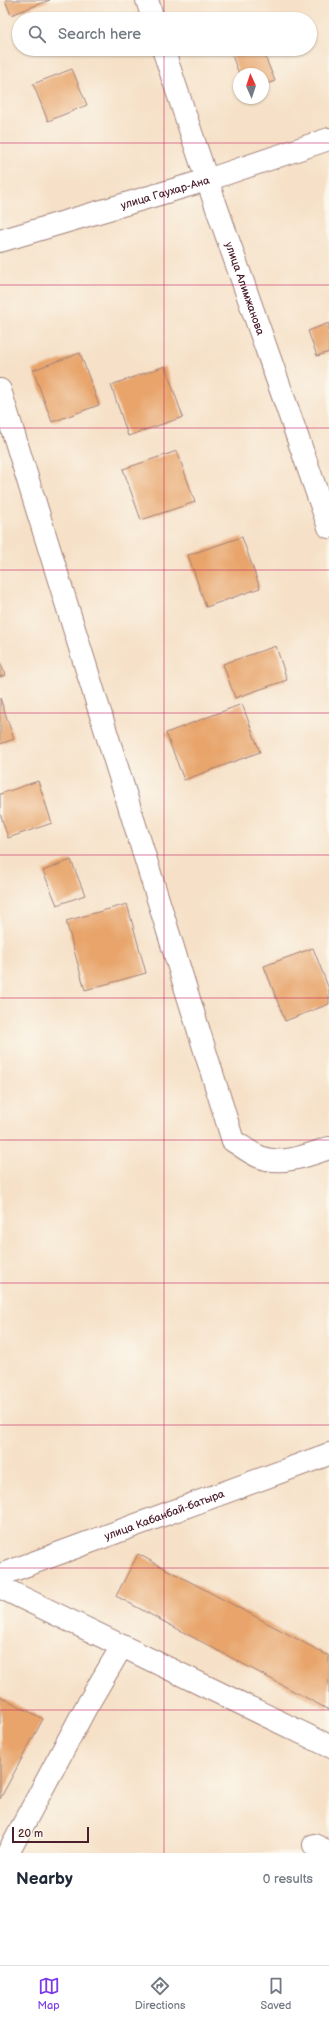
<!DOCTYPE html>
<meta charset="utf-8">
<style>
body{margin:0;font-family:"Balsamiq Sans",sans-serif;background:#f6f6f7;color:#1f2937}
.compass{position:absolute;left:233px;top:68px;width:36px;height:36px;border-radius:50%;background:#fff;box-shadow:0 1px 3px #0004;rotate:357deg}
.scale{position:absolute;left:12px;bottom:10px;width:77px;box-sizing:border-box;padding-left:4px;border:2px solid #4a1f2b;border-top:0;font-size:11px;line-height:14px;white-space:nowrap;color:#4a1f2b;-webkit-text-stroke:3px #fbf7ec;paint-order:stroke}
.list{margin:0;padding:0;list-style:none}
h2{display:flex;justify-content:space-between;align-items:center;height:52px;margin:0;padding:0 16px;font-size:17px}
h2 small{font-size:13px;font-weight:400;color:#747a83}
.icon{flex:none;width:22px;height:22px;fill:none;stroke:currentColor;stroke-width:2;stroke-linecap:round;stroke-linejoin:round}
.map{position:relative;flex:none;width:329px;height:1853px;overflow:hidden}
.search{position:absolute;background:#fff;box-shadow:0 1px 3px #0004;left:12px;right:12px;top:12px;height:44px;display:flex;align-items:center;gap:10px;box-sizing:border-box;padding:0 14px;border-radius:22px;color:#747a83;font-size:15px}
.sheet{height:112px;background:#fff}
nav{display:flex;justify-content:space-around;align-items:center;box-sizing:border-box;height:56px;border-top:1px solid #e0e1e3;background:#fff;font-size:11px;color:#747a83}
nav a{display:grid;justify-items:center;gap:2px}
nav .on{color:#7c3aed}
.map>svg:first-child{display:block}
.building{fill:#e8a46a}
.lines{fill:none;stroke-linecap:round;stroke-linejoin:round}
.minor-casing{stroke:#a0807a;stroke-width:24}
.tertiary-casing{stroke:#a0807a;stroke-width:24}
.secondary-casing{stroke:#a0807a;stroke-width:24}
.minor{stroke:#fff;stroke-width:22}
.tertiary{stroke:#fff;stroke-width:22}
.secondary{stroke:#fff;stroke-width:22}
.grid{fill:none;stroke:#c2185b;stroke-width:1;stroke-opacity:0.55}
.labels{text-anchor:middle;dominant-baseline:central;stroke-width:3;stroke-linejoin:round;paint-order:stroke}
.street-label{font-size:11px;fill:#4a1f2b;stroke:#fbf7ec}
</style>
<div class="map">
<svg width="329" height="1853" viewBox="0 0 329 1853">
<rect width="100%" height="100%" fill="#fbf7ec"/>
<filter id="ink" filterUnits="userSpaceOnUse"><feTurbulence type="fractalNoise" baseFrequency=".025" numOctaves="2"/><feDisplacementMap in="SourceGraphic" scale="8" xChannelSelector="R" yChannelSelector="G"/><feConvolveMatrix kernelMatrix="1 2 1 2 8 2 1 2 1" color-interpolation-filters="sRGB"/></filter>
<filter id="wash" filterUnits="userSpaceOnUse"><feTurbulence type="fractalNoise" baseFrequency=".012" numOctaves="4" result="noise"/><feDisplacementMap in="SourceGraphic" scale="16" xChannelSelector="R" yChannelSelector="G"/><feGaussianBlur stdDeviation="0.9" result="paint"/><feColorMatrix in="noise" values="0 0 0 0 0 0 0 0 0 0 0 0 0 0 0 0 0 1.4 0 .05"/><feComposite in="paint" operator="in"/></filter>
<g filter="url(#wash)">
<rect width="100%" height="100%" fill="#f6e1c8"/>
<g id="blocks">
<g class="building">
<path d="M 5,0 L 50,0 L 11,15 Z"/>
<path d="M 232,49 L 262,49 L 275,81 L 263,85 L 263,74 L 239,74 L 230,50 Z"/>
<path d="M 72,69 L 87,105 L 48,121 L 33,84 Z"/>
<path d="M 329,323 L 329,352 L 317,356 L 308,331 Z"/>
<path d="M 80,353 L 99,405 L 52,422 L 33,370 Z"/>
<path d="M 165,366 L 183,417 L 128,436 L 111,385 Z"/>
<path d="M 177,451 L 195,502 L 141,520 L 123,469 Z"/>
<path d="M 242,537 L 260,588 L 206,607 L 188,555 Z"/>
<path d="M 276,646 L 287,680 L 235,698 L 223,664 Z"/>
<path d="M 0,662 L 5,675 L 0,677 Z"/>
<path d="M 0,698 L 14,739 L 0,744 Z"/>
<path d="M 242,704 L 260,752 L 184,780 L 166,733 Z"/>
<path d="M 38,781 L 52,823 L 8,838 L 0,813 L 0,794 Z"/>
<path d="M 71,860 L 85,895 L 57,905 L 43,871 Z"/>
<path d="M 127,904 L 146,973 L 85,990 L 66,921 Z"/>
<path d="M 313,948 L 329,989 L 329,1004 L 285,1021 L 264,966 Z"/>
<path d="M 138,1554 L 329,1656 L 329,1710 L 116,1596 Z"/>
<path d="M 0,1696 L 43,1719 L 0,1799 Z"/>
</g>
</g>
</g>
<g filter="url(#ink)">
<use href="#blocks" fill-opacity="0" stroke="#a0807a" stroke-width="1"/>
<g class="lines">
<g class="minor-casing">
<g id="minor">
<path d="M 0,390 L 233,1141 C 242,1146 251,1154 260,1157 C 281,1166 309,1155 329,1148"/>
<path d="M 0,1587 L 329,1746"/>
<path d="M 314,1845 L 329,1852"/>
<path d="M 8,1853 L 85,1709 L 122,1646"/>
</g>
</g>
<g class="tertiary-casing">
<g id="tertiary">
<path d="M 147,0 L 153,19"/>
<path id="s1" d="M 163,49 L 207,180 L 329,527"/>
<path id="s2" d="M 0,241 L 207,180 L 329,139"/>
</g>
</g>
<g class="secondary-casing">
<g id="secondary">
<path id="s3" d="M 0,1575 L 329,1454"/>
</g>
</g>
<use href="#minor" class="minor"/>
<use href="#tertiary" class="tertiary"/>
<use href="#secondary" class="secondary"/>
</g>
</g>
<path class="grid" d="M 164,0 L 164,19M 164,49 L 164,1853M 0,143 L 329,143M 0,285 L 329,285M 0,428 L 329,428M 0,570 L 329,570M 0,713 L 329,713M 0,855 L 329,855M 0,998 L 329,998M 0,1140 L 329,1140M 0,1283 L 329,1283M 0,1425 L 329,1425M 0,1568 L 329,1568M 0,1710 L 329,1710"/>
<g class="labels">
<g class="street-label">
<text stroke="none"><textPath href="#s2" startOffset="172">улица Гаухар-Ана</textPath></text>
<text stroke="none"><textPath href="#s1" startOffset="253">улица Алимжанова</textPath></text>
<text stroke="none"><textPath href="#s3" startOffset="175">улица Кабанбай-батыра</textPath></text>
</g>
</g>
</svg>
<svg class="compass" viewBox="-18 -18 36 36"><path d="M0-13l5 13h-10z" fill="#e53935"/><path d="M0 13l5-13h-10z" fill="#747a83"/></svg>
<div class="scale">20 m</div>
<div class="search"><svg class="icon" aria-label="search" viewBox="0 0 24 24"><circle cx="10" cy="10" r="6"/><path d="M15 15l6 6"/></svg>Search here</div>
</div>
<section class="sheet">
<h2>Nearby<small>0 results</small></h2>
<ul class="list">
</ul>
</section>
<nav>
<a class="on"><svg class="icon" aria-label="map" viewBox="0 0 24 24"><path d="M3 6l6-2 6 2 6-2v14l-6 2-6-2-6 2zM9 4v14M15 6v14"/></svg>Map</a>
<a><svg class="icon" aria-label="directions" viewBox="0 0 24 24"><path d="M12 3l9 9-9 9-9-9zM9 14v-3h6M13 9l2 2-2 2"/></svg>Directions</a>
<a><svg class="icon" aria-label="saved" viewBox="0 0 24 24"><path d="M7 4h10v16l-5-4-5 4z"/></svg>Saved</a>
</nav>
